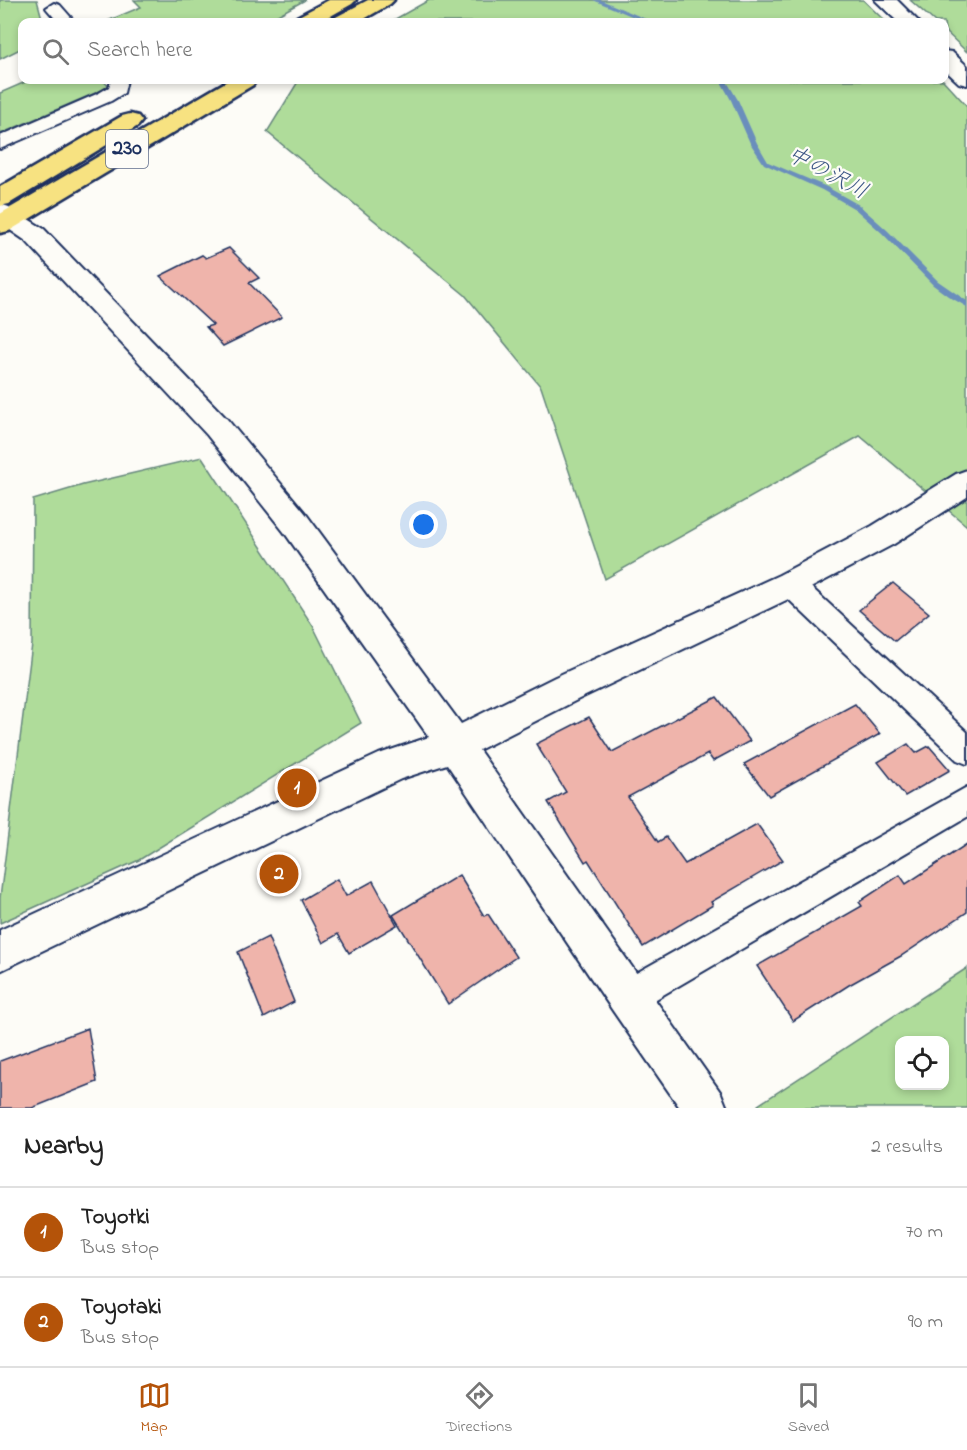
<!DOCTYPE html>
<meta charset="utf-8">
<style>
body{margin:0;font-family:"Indie Flower","Klee One",sans-serif;background:#f6f6f6;color:#222}
.controls{position:absolute;right:18px;bottom:18px;display:grid;overflow:hidden;border-radius:12px;box-shadow:0 3px 9px #0003}
.controls button{width:54px;height:54px;display:grid;place-items:center;padding:0;border:0;border-bottom:2px solid #e0e0e0;background:#fff;color:#222;font:30px sans-serif}
.you{position:absolute;left:424px;top:525px;width:21px;height:21px;margin:-15px;border:4px solid #fff;border-radius:50%;background:#1a73e8;box-shadow:0 0 0 9px #1a73e833}
.badge{display:grid;place-items:center;width:39px;height:39px;border-radius:50%;background:#b45309;color:#fff;font-size:20px;font-weight:700}
.pin{position:absolute;translate:-50% -50%;border:3px solid #fff;box-shadow:0 2px 6px #0006}
.list{margin:0;padding:0;list-style:none}
h2{display:flex;justify-content:space-between;align-items:center;height:78px;margin:0;padding:0 24px;font-size:26px}
h2 small{font-size:20px;font-weight:400;color:#767676}
.list li{display:grid;grid-template-columns:39px 1fr auto;gap:18px;align-items:center;box-sizing:border-box;height:90px;padding:0 24px;border-top:2px solid #e0e0e0}
.list b{display:block;font-size:22px;white-space:nowrap}
.list p{margin:0;font-size:20px;white-space:nowrap;color:#767676}
.list em{font-size:20px;font-style:normal;color:#767676}
.icon{flex:none;width:33px;height:33px;fill:none;stroke:currentColor;stroke-width:2;stroke-linecap:round;stroke-linejoin:round}
.map{position:relative;flex:none;width:967px;height:1108px;overflow:hidden}
.search{position:absolute;background:#fff;box-shadow:0 3px 9px #0003;left:18px;right:18px;top:18px;height:66px;display:flex;align-items:center;gap:15px;box-sizing:border-box;padding:0 21px;border-radius:12px;color:#767676;font-size:22px}
.sheet{height:258px;background:#fff}
nav{display:flex;justify-content:space-around;align-items:center;box-sizing:border-box;height:84px;border-top:2px solid #e0e0e0;background:#fff;font-size:16px;color:#767676}
nav a{display:grid;justify-items:center;gap:3px}
nav .on{color:#b45309}
.map>svg:first-child{display:block}
.green{fill:#afdc9a;stroke:#65867c;stroke-width:1.5;fill-rule:evenodd}
.lines{fill:none;stroke-linecap:round;stroke-linejoin:round}
.stream{fill:#6b8ebc;fill-rule:evenodd}
.building{fill:#efb4ab;stroke:#1b2f5e;stroke-width:1.5}
.minor-casing{stroke:#1b2f5e;stroke-width:4}
.tertiary-casing{stroke:#1b2f5e;stroke-width:4}
.trunk-casing{stroke:#1b2f5e;stroke-width:5}
.minor{fill:#fdfcf7;fill-rule:evenodd}
.tertiary{fill:#fdfcf7;fill-rule:evenodd}
.trunk{fill:#f7e281;fill-rule:evenodd}
.labels{text-anchor:middle;dominant-baseline:central;stroke-width:4.5;stroke-linejoin:round;paint-order:stroke}
.shield{fill:#fdfcf7;stroke:#5f6c8c;stroke-width:1.5}
.shield-label{font-size:22px;font-weight:bold;fill:#1b2f5e}
.far-water-label{font-size:22px;font-style:italic;fill:#3c5685;stroke:#fdfcf7}
</style>
<div class="map">
<svg width="967" height="1108" viewBox="0 0 967 1108">
<rect width="100%" height="100%" fill="#fdfcf7"/>
<filter id="ink" filterUnits="userSpaceOnUse"><feTurbulence type="fractalNoise" baseFrequency=".0167" numOctaves="2"/><feDisplacementMap in="SourceGraphic" scale="12" xChannelSelector="R" yChannelSelector="G"/><feConvolveMatrix kernelMatrix="1 2 1 2 8 2 1 2 1" color-interpolation-filters="sRGB"/></filter>
<g filter="url(#ink)">
<g class="green">
<path d="M 0,0 L 37,0 L 43,22 L 22,22 L 22,48 L 0,59 Z"/>
<path d="M 134,0 L 305,0 L 265,22 L 105,22 L 141,7 Z"/>
<path d="M 429,0 L 863,0 L 886,22 L 390,22 Z"/>
<path d="M 910,0 L 967,0 L 967,52 L 945,31 L 944,22 L 935,22 Z"/>
<path d="M 30,80 L 103,80 L 109,87 L 0,134 L 0,93 Z"/>
<path d="M 299,80 L 943,80 L 967,106 L 967,526 L 860,436 L 605,579 L 541,387 L 465,295 L 267,132 Z"/>
<path d="M 202,457 L 313,626 L 361,723 L 139,860 L 0,923 L 0,898 L 32,644 L 33,500 L 83,485 Z"/>
<path d="M 967,968 L 967,1108 L 761,1108 L 758,1105 ZM 900,1040 L 944,1040 L 944,1086 L 900,1086 Z"/>
</g>
<g class="lines">
<g class="stream">
<path d="M 593,0 L 601,0 L 653,22 L 646,22 Z"/>
<path d="M 720,80 L 726,80 L 738,100 L 757,143 L 768,162 L 827,187 L 859,205 L 887,230 L 938,281 L 967,301 L 967,307 L 948,296 L 933,285 L 882,233 L 855,209 L 822,190 L 764,164 L 750,143 L 731,100 Z"/>
</g>
</g>
<g class="building">
<path d="M 229,248 L 259,278 L 249,283 L 282,317 L 223,346 L 206,327 L 213,325 L 160,276 L 202,255 L 206,258 Z"/>
<path d="M 893,583 L 929,613 L 895,641 L 859,610 Z"/>
<path d="M 717,697 L 750,741 L 713,761 L 708,754 L 628,797 L 658,842 L 666,837 L 685,864 L 757,824 L 783,860 L 711,902 L 713,905 L 643,947 L 588,860 L 585,862 L 548,802 L 566,792 L 536,744 L 589,717 L 612,752 Z"/>
<path d="M 855,704 L 880,734 L 769,796 L 744,764 Z"/>
<path d="M 908,744 L 916,753 L 929,746 L 950,770 L 905,796 L 878,762 Z"/>
<path d="M 967,844 L 967,912 L 901,956 L 849,985 L 793,1021 L 757,966 L 862,906 L 859,902 L 900,875 L 906,884 Z"/>
<path d="M 459,875 L 484,916 L 488,914 L 516,957 L 448,1004 L 393,915 Z"/>
<path d="M 337,879 L 346,896 L 373,881 L 397,925 L 349,953 L 338,934 L 323,943 L 301,900 Z"/>
<path d="M 268,937 L 294,1002 L 264,1018 L 238,952 Z"/>
<path d="M 88,1028 L 97,1082 L 32,1108 L 0,1108 L 0,1061 Z"/>
</g>
<g class="lines">
<g class="minor-casing">
<g id="minor">
<path d="M 54,3 L 60,5 L 75,22 L 58,22 L 46,8 Z"/>
<path d="M 111,80 L 127,80 L 124,93 L 111,101 L 0,149 L 0,136 L 99,93 L 109,87 Z"/>
<path d="M 790,573 L 799,576 L 967,732 L 967,764 L 957,760 L 781,592 L 777,584 L 781,576 Z"/>
<path d="M 967,787 L 967,817 L 639,1009 L 627,1013 L 615,1009 L 611,997 L 615,985 Z"/>
</g>
</g>
<g class="tertiary-casing">
<g id="tertiary">
<path d="M 875,0 L 897,0 L 919,22 L 898,22 Z"/>
<path d="M 944,51 L 952,52 L 967,66 L 967,85 L 959,83 L 944,69 Z"/>
<path d="M 0,204 L 9,207 L 44,229 L 227,419 L 306,514 L 461,724 L 555,677 L 779,575 L 872,526 L 956,474 L 967,470 L 967,497 L 894,544 L 801,593 L 579,699 L 479,750 L 721,1093 L 727,1108 L 680,1108 L 613,1011 L 447,764 L 401,779 L 0,971 L 0,930 L 379,754 L 429,737 L 284,532 L 207,435 L 26,241 L 0,223 Z"/>
</g>
</g>
<g class="trunk-casing">
<g id="trunk">
<path d="M 329,0 L 356,0 L 352,4 L 320,22 L 294,22 L 297,17 Z"/>
<path d="M 368,0 L 394,0 L 390,4 L 359,22 L 333,22 L 336,17 Z"/>
<path d="M 229,80 L 256,80 L 253,85 L 9,231 L 0,233 L 0,214 Z"/>
<path d="M 130,114 L 138,116 L 142,121 L 138,126 L 9,204 L 0,206 L 0,187 L 122,116 Z"/>
</g>
</g>
<use href="#minor" class="minor"/>
<use href="#tertiary" class="tertiary"/>
<use href="#trunk" class="trunk"/>
</g>
</g>
<g class="labels">
<rect class="shield" x="106" y="130" width="42" height="38" rx="4.5"/>
<g class="shield-label">
<text x="127" y="149">230</text>
</g>
<g class="far-water-label">
<text transform="translate(827 174) rotate(28)">中の沢川</text>
</g>
</g>
</svg>
<div class="controls">
<button><svg class="icon" aria-label="locate" viewBox="0 0 24 24"><circle cx="12" cy="12" r="6"/><path d="M12 2v4M12 18v4M2 12h4M18 12h4"/></svg></button>
</div>
<div class="you"></div>
<div class="pin badge" style="left:297px;top:788px">1</div>
<div class="pin badge" style="left:279px;top:874px">2</div>
<div class="search"><svg class="icon" aria-label="search" viewBox="0 0 24 24"><circle cx="10" cy="10" r="6"/><path d="M15 15l6 6"/></svg>Search here</div>
</div>
<section class="sheet">
<h2>Nearby<small>2 results</small></h2>
<ul class="list">
<li><span class="badge">1</span><div><b>Toyotki</b><p>Bus stop</p></div><em>70 m</em></li>
<li><span class="badge">2</span><div><b>Toyotaki</b><p>Bus stop</p></div><em>90 m</em></li>
</ul>
</section>
<nav>
<a class="on"><svg class="icon" aria-label="map" viewBox="0 0 24 24"><path d="M3 6l6-2 6 2 6-2v14l-6 2-6-2-6 2zM9 4v14M15 6v14"/></svg>Map</a>
<a><svg class="icon" aria-label="directions" viewBox="0 0 24 24"><path d="M12 3l9 9-9 9-9-9zM9 14v-3h6M13 9l2 2-2 2"/></svg>Directions</a>
<a><svg class="icon" aria-label="saved" viewBox="0 0 24 24"><path d="M7 4h10v16l-5-4-5 4z"/></svg>Saved</a>
</nav>
